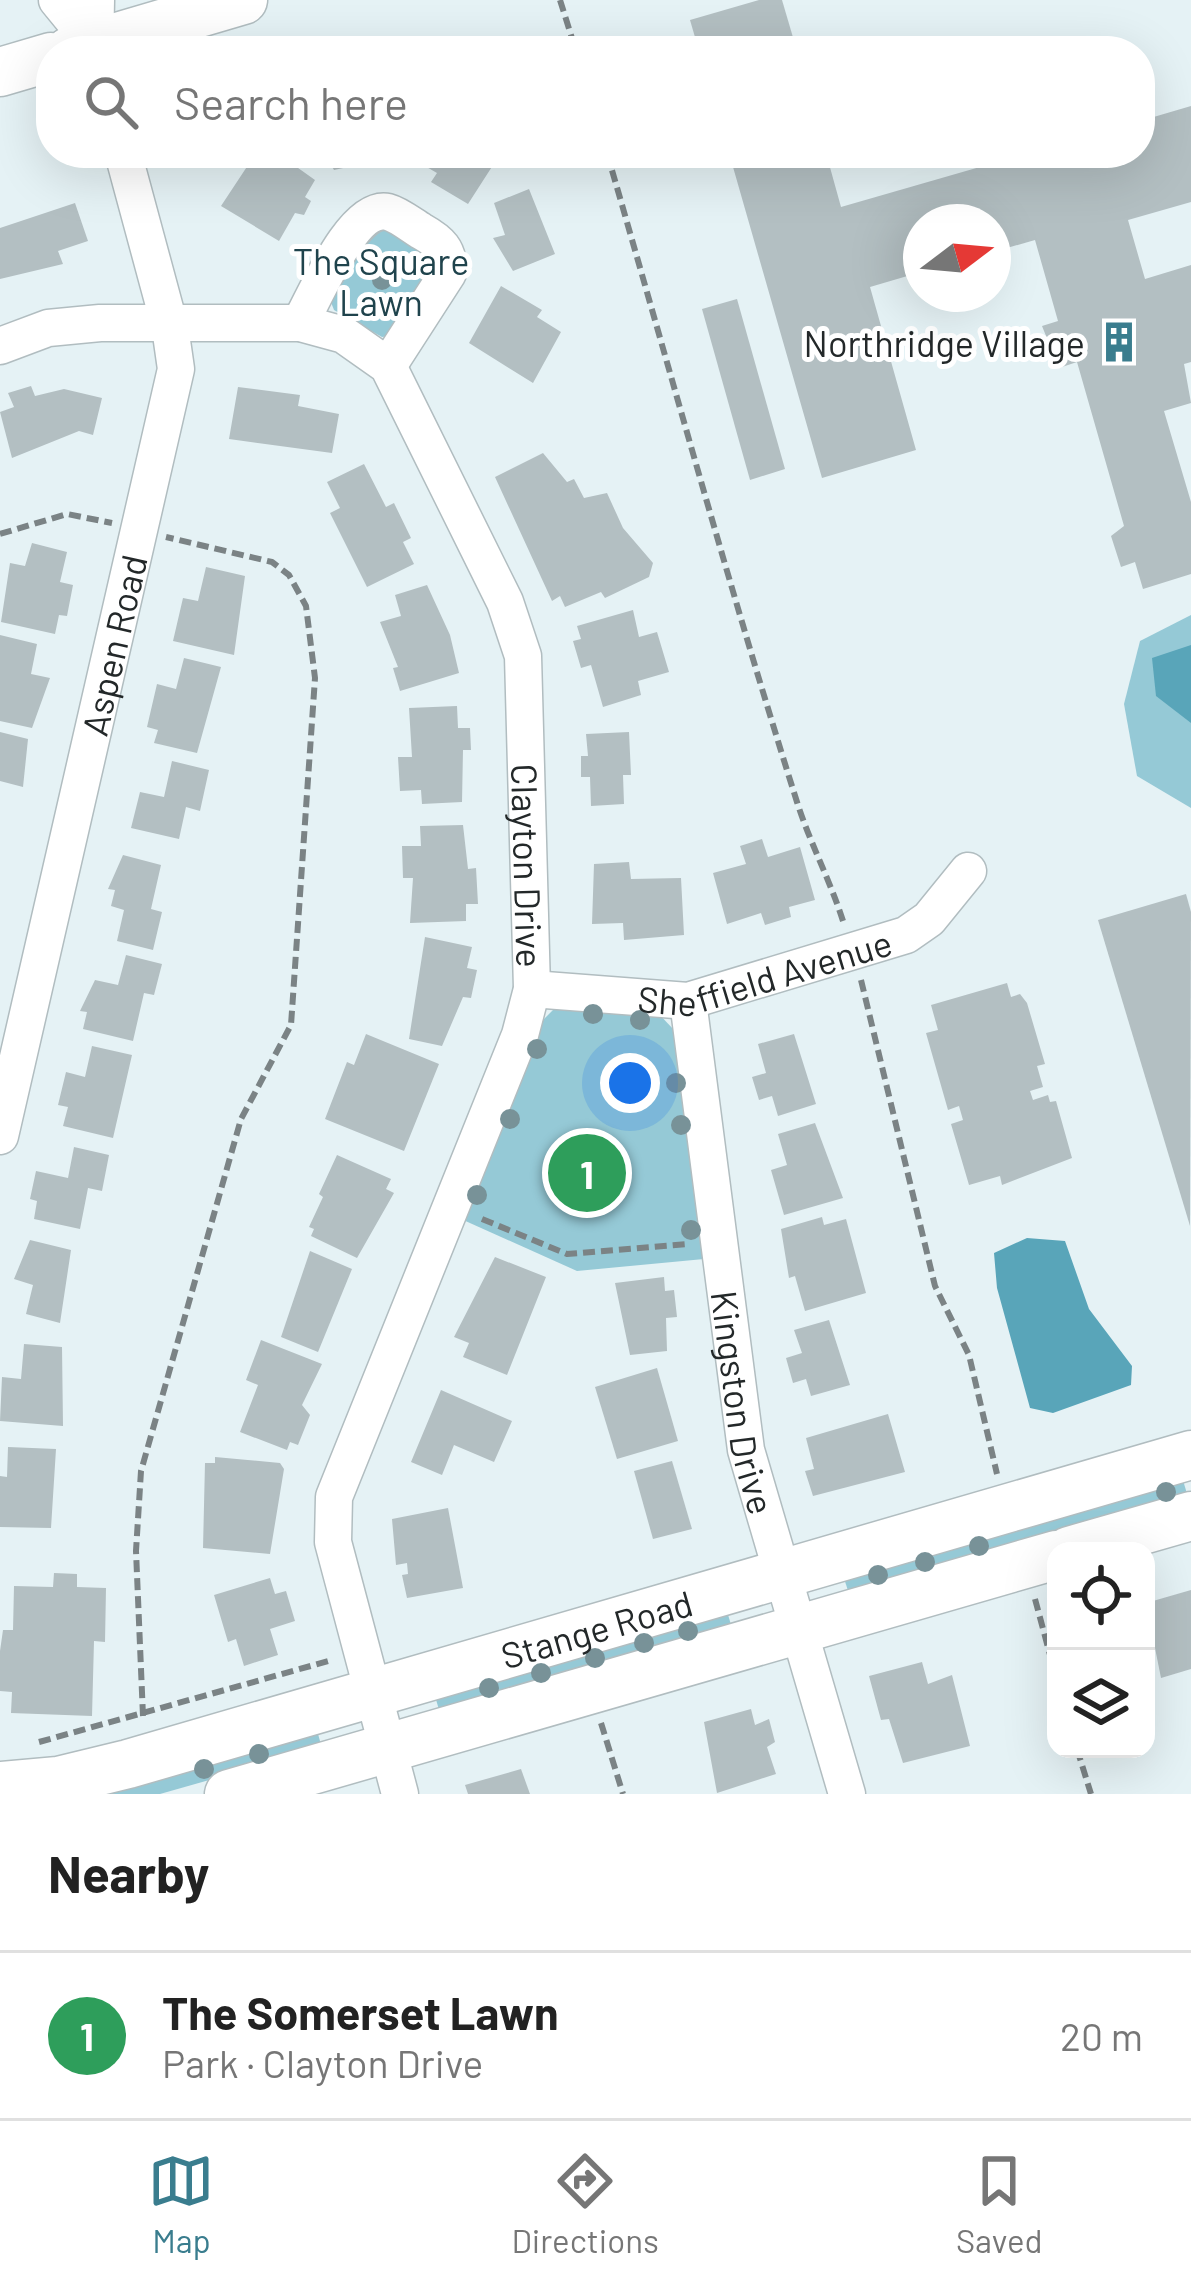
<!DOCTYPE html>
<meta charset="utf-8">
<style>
body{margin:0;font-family:Barlow,sans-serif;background:#f2f2f2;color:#222}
.controls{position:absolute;right:36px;bottom:36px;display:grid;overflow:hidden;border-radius:24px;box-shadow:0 12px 48px #0002}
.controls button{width:108px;height:108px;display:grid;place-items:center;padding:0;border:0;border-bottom:3px solid #e0e0e0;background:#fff;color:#222;font:60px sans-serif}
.compass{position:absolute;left:903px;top:204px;width:108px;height:108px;border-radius:50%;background:#fff;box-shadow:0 12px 48px #0002;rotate:74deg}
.you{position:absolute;left:630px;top:1083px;width:42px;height:42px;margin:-30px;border:9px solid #fff;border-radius:50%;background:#1a73e8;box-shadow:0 0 0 18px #1a73e833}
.badge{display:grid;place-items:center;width:78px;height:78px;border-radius:50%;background:#3a7d8e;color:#fff;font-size:39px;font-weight:700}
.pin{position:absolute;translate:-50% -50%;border:6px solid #fff;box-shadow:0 3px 12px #0006}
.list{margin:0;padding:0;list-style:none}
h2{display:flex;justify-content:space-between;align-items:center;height:156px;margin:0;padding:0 48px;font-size:51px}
h2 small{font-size:39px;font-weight:400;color:#767676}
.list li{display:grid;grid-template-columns:78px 1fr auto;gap:36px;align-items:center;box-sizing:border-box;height:168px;padding:0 48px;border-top:3px solid #e0e0e0}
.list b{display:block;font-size:45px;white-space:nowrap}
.list p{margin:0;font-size:39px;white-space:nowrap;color:#767676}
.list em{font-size:39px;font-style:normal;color:#767676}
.icon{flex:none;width:66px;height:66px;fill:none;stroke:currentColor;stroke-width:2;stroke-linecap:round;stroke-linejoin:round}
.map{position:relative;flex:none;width:1191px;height:1794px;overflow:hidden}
.search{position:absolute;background:#fff;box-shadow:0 12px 48px #0002;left:36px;right:36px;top:36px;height:132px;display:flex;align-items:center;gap:30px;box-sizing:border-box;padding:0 42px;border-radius:48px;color:#767676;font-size:45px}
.sheet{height:324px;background:#fff}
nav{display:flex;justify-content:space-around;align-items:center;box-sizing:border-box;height:168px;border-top:3px solid #e0e0e0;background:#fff;font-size:33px;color:#767676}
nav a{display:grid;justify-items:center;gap:6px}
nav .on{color:#3a7d8e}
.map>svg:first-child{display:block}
.green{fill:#95c9d6}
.water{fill:#59a5b9}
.building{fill:#b3bfc2}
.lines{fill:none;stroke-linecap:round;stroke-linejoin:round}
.street-casing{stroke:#b1bdc0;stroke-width:39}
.secondary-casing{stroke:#b1bdc0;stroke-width:51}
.path{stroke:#7b8385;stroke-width:6;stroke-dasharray:12 6;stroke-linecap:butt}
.street{stroke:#fff;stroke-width:36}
.secondary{stroke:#fff;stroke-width:48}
.tree{fill:#789298}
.labels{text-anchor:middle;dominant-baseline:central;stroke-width:10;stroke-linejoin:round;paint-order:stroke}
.park-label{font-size:36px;fill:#1f434c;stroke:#fff}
.poi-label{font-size:36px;fill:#232829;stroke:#fff;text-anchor:end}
.street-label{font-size:36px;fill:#232829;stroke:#fff}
</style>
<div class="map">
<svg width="1191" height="1794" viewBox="0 0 1191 1794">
<rect width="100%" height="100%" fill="#e5f2f5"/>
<g class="green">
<path d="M 380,223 L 429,249 L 434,264 L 389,336 L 382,337 L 334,310 L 329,297 Z"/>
<path d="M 1191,615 L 1191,808 L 1137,776 L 1124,704 L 1140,641 Z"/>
<path d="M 557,1006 L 658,1013 L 674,1030 L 704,1259 L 577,1271 L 461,1219 L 540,1023 Z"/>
<path d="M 1182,1477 L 1188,1497 L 849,1594 L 843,1575 Z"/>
<path d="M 726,1608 L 732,1628 L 440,1713 L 434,1693 Z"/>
<path d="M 316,1727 L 322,1748 L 160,1794 L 75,1794 Z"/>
</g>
<g class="water">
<path d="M 1191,645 L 1191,723 L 1156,696 L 1152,658 Z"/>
<path d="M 1027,1238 L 1065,1241 L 1089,1309 L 1132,1366 L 1131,1385 L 1053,1413 L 1030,1408 L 997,1288 L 994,1253 Z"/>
</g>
<g class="building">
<path d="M 759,0 L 782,0 L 797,51 L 699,51 L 690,20 Z"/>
<path d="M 1191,106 L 1191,202 L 1128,220 L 1145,279 L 1191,265 L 1191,362 L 1184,364 L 1191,403 L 1164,411 L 1191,502 L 1191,574 L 1143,589 L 1135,562 L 1121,567 L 1111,536 L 1124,526 L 1077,362 L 1059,368 L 1042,326 L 1058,321 L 1035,240 L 993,252 L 993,222 L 921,222 L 921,272 L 870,287 L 916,450 L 822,478 L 729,153 L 826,153 L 841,207 L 1028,153 L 1140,153 L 1140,121 Z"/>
<path d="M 256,153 L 277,153 L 315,180 L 305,197 L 311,201 L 304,215 L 295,213 L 279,241 L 221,206 Z"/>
<path d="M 324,153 L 364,153 L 366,163 L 334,170 Z"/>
<path d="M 414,153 L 486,153 L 495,162 L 468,204 L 431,182 L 437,173 L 411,158 Z"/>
<path d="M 529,189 L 555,254 L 513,271 L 493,238 L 505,235 L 494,203 Z"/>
<path d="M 75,203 L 88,241 L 58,251 L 63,264 L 0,279 L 0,228 Z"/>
<path d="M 501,286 L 542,310 L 537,317 L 561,332 L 533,383 L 469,343 Z"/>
<path d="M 737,299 L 785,469 L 750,480 L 702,309 Z"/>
<path d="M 31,386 L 35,396 L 64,389 L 102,398 L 93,435 L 79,431 L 12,458 L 0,412 L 14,407 L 8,393 Z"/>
<path d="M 238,387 L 300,395 L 298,406 L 339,414 L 332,453 L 229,439 Z"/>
<path d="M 543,453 L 567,482 L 574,479 L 584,498 L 607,493 L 623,528 L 653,563 L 649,577 L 605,598 L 601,592 L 565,607 L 560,596 L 552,601 L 495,477 Z"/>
<path d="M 364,464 L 386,507 L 394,503 L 411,538 L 403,542 L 414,564 L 367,587 L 330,513 L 340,508 L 327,482 Z"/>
<path d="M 32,543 L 67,552 L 60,582 L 73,585 L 67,616 L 59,615 L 55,634 L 1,622 L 10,563 L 25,566 Z"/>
<path d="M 206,567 L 245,576 L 234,655 L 173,641 L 183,598 L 198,601 Z"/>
<path d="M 427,585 L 450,635 L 459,673 L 400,691 L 393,668 L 398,667 L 380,622 L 401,616 L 395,595 Z"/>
<path d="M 633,610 L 639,637 L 657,632 L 669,672 L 638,681 L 641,695 L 603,707 L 591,665 L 581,668 L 573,641 L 581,639 L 577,626 Z"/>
<path d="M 0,635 L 37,644 L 31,674 L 50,678 L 32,728 L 0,721 Z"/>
<path d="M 184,658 L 221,667 L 197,753 L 154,743 L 158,730 L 147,727 L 157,684 L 176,689 Z"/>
<path d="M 457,706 L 458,728 L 470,728 L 471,750 L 463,750 L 462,802 L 422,804 L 421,790 L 400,791 L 398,757 L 412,757 L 409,708 Z"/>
<path d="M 0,732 L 28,739 L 23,787 L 0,781 Z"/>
<path d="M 629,732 L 631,775 L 623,775 L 624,804 L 591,806 L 590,777 L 581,777 L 581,756 L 588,756 L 586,734 Z"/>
<path d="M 172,761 L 209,770 L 200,811 L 186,807 L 179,839 L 131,828 L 140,792 L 164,797 Z"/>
<path d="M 463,825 L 468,869 L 476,868 L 478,904 L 466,904 L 466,921 L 410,923 L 413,878 L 403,878 L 402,846 L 421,846 L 420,826 Z"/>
<path d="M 762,839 L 768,857 L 800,847 L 815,900 L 789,907 L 791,917 L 765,925 L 761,913 L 727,924 L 713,873 L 746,864 L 740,846 Z"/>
<path d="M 123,855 L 161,865 L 151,909 L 162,912 L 153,950 L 117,941 L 124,910 L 111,906 L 115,890 L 108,889 Z"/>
<path d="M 629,862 L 631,879 L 681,878 L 684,935 L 624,940 L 623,923 L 592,924 L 594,864 Z"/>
<path d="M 1186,894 L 1191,912 L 1190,1226 L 1098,920 Z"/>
<path d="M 425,937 L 472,947 L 467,968 L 477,970 L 471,998 L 463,997 L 442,1046 L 409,1039 Z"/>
<path d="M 126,955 L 162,964 L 154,995 L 144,993 L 133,1041 L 83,1029 L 87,1012 L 80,1011 L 95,980 L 118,985 Z"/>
<path d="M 1007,983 L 1011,997 L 1020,994 L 1027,1003 L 1045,1064 L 1037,1066 L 1043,1087 L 1030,1091 L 1033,1100 L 1048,1095 L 1050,1102 L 1056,1101 L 1072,1158 L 1002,1185 L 1000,1176 L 969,1185 L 951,1124 L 963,1120 L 959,1106 L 948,1110 L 926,1033 L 938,1030 L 931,1005 Z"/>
<path d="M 366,1034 L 439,1064 L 404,1151 L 325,1119 L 347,1062 L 354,1065 Z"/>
<path d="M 794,1034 L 816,1104 L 778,1116 L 772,1096 L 759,1100 L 752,1077 L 766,1073 L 758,1044 Z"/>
<path d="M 92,1046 L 132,1055 L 113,1138 L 63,1126 L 68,1107 L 58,1105 L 66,1072 L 85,1077 Z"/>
<path d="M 815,1123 L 843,1198 L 784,1215 L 771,1170 L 787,1165 L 778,1134 Z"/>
<path d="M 74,1147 L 109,1155 L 102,1191 L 88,1188 L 80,1229 L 34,1219 L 37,1201 L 30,1199 L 36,1171 L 68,1178 Z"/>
<path d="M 337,1155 L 391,1179 L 386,1189 L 394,1193 L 357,1258 L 311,1236 L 314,1229 L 309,1227 L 323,1197 L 319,1194 Z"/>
<path d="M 822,1217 L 824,1225 L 846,1219 L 866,1293 L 805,1311 L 795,1276 L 789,1278 L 781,1229 Z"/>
<path d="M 30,1240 L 71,1250 L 60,1323 L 26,1314 L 33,1285 L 14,1279 Z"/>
<path d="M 310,1251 L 352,1269 L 318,1352 L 281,1337 Z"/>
<path d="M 495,1257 L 546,1277 L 507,1375 L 463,1357 L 469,1343 L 454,1337 Z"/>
<path d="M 664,1277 L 665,1291 L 674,1290 L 677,1317 L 666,1318 L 667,1351 L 630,1355 L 615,1283 Z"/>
<path d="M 829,1320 L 850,1385 L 811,1396 L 806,1379 L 793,1383 L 786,1358 L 802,1353 L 794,1330 Z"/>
<path d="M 261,1340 L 322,1364 L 302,1405 L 310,1415 L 298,1445 L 290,1442 L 287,1450 L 240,1432 L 258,1385 L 246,1380 Z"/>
<path d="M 24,1344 L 62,1347 L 63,1426 L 0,1421 L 2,1377 L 21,1379 Z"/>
<path d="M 657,1368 L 678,1441 L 617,1459 L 595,1387 Z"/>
<path d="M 441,1390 L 512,1421 L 494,1462 L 454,1445 L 442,1475 L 411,1462 Z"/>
<path d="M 888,1414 L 905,1472 L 813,1496 L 805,1471 L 814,1469 L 806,1438 Z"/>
<path d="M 8,1447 L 56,1449 L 51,1528 L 0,1527 L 0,1476 L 7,1477 Z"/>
<path d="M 215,1457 L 280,1463 L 284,1469 L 270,1554 L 203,1548 L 205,1463 L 215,1463 Z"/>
<path d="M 672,1461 L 692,1529 L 653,1539 L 634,1471 Z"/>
<path d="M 448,1508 L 463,1588 L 407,1598 L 402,1575 L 408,1574 L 407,1563 L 396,1565 L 392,1519 Z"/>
<path d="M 54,1573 L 77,1574 L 77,1587 L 106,1588 L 105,1642 L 94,1641 L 92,1716 L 11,1713 L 12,1692 L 0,1691 L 0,1651 L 3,1630 L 13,1630 L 14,1586 L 53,1587 Z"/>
<path d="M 270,1578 L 275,1594 L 286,1591 L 295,1621 L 270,1629 L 278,1655 L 244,1666 L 236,1639 L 228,1642 L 214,1595 Z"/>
<path d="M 1191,1590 L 1191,1669 L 1161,1678 L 1146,1603 Z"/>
<path d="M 922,1662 L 928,1684 L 952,1675 L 970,1746 L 903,1763 L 889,1719 L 881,1720 L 869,1676 Z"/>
<path d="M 751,1709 L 755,1725 L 769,1719 L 775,1742 L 767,1747 L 776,1774 L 717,1793 L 704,1722 Z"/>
<path d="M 521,1769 L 530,1794 L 468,1794 L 465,1785 Z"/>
</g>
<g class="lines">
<g class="street-casing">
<g id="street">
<path d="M 57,0 L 93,44"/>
<path d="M 95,51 L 96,0"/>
<path d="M 300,323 C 315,297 353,204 388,212 C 399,215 411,225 421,231 C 439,241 450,250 448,273 L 388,366"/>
<path id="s1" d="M 0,346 L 48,328 L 100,323 L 300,323 L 344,335 L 388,366 L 505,602 L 523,656 L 532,989 L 520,1035 L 334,1497 L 333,1542 L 400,1794"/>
<path id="s2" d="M 532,989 L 688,1001 L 906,935 L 929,919 L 968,871"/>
<path id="s3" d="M 688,1001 L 746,1450 L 847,1794"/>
<path id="s4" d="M 0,1136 L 176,369 L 170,327 L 123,153"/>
</g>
</g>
<g class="secondary-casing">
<g id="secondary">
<path d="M 70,51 L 243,0"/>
<path d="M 0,72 L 51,57"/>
<path d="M 1069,1551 L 1191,1516"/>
<path id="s5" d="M 0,1786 L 58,1781 L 128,1764 L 1191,1455"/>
<path d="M 229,1794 L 1056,1555"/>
</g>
</g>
<g class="path">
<path d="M 560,0 L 576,51"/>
<path d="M 607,153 C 670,370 729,587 797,802 C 810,843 830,880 843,921"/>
<path d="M 0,534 L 67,514 L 112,523"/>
<path d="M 861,980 L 935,1286 L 969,1355 L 997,1474"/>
<path d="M 482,1219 L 567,1254 L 687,1244"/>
<path d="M 1035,1599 L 1056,1677"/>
<path d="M 143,1716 L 136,1551 L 141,1471 L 241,1119 L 291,1025 L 315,678 L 306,606 L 289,575 L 272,562 L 166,537"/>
<path d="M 601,1723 L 623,1794"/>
<path d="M 39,1742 L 332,1660"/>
<path d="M 1077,1749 L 1091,1794"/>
</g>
<use href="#street" class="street"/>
<use href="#secondary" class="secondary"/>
</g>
<g class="tree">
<circle cx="382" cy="280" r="10"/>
<circle cx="593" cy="1014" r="10"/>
<circle cx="640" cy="1020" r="10"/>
<circle cx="537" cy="1049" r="10"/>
<circle cx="676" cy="1083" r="10"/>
<circle cx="510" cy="1119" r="10"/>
<circle cx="681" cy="1125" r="10"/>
<circle cx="477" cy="1195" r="10"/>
<circle cx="691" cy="1230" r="10"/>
<circle cx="1166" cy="1492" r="10"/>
<circle cx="979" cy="1546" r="10"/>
<circle cx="925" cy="1562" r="10"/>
<circle cx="878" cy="1575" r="10"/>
<circle cx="688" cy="1631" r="10"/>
<circle cx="644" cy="1643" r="10"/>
<circle cx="595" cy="1658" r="10"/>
<circle cx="541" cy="1673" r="10"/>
<circle cx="489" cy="1688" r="10"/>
<circle cx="259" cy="1754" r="10"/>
<circle cx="204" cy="1769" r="10"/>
</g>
<defs>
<g id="building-bare" transform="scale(3.24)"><path d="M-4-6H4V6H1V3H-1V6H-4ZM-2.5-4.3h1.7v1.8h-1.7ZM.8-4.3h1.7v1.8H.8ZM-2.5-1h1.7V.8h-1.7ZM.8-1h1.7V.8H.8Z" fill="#3a7d8e" stroke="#fff" stroke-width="2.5" paint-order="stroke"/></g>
</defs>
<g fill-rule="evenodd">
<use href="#building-bare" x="1119" y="342"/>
</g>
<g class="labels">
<g class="park-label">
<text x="381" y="260">The Square<tspan x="381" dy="41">Lawn</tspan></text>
</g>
<g class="poi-label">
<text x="1085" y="342">Northridge Village</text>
</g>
<g class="street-label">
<text stroke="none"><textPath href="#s4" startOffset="504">Aspen Road</textPath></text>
<text stroke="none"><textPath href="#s1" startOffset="933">Clayton Drive</textPath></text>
<text stroke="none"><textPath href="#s2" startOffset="237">Sheffield Avenue</textPath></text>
<text stroke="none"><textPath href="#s3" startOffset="405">Kingston Drive</textPath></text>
<text stroke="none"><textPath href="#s5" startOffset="618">Stange Road</textPath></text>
</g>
</g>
</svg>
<div class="controls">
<button><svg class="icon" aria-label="locate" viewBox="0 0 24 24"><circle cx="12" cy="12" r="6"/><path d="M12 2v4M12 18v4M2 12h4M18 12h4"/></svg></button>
<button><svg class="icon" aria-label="layers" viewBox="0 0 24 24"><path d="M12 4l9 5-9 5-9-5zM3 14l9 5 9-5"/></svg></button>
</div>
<svg class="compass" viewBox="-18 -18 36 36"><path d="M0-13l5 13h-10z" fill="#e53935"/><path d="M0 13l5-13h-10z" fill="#767676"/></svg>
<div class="you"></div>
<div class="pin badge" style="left:587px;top:1173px;background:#2e9e5b">1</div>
<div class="search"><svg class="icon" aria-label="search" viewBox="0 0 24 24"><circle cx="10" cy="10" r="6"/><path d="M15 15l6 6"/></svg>Search here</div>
</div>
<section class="sheet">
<h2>Nearby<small></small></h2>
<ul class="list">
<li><span class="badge" style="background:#2e9e5b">1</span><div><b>The Somerset Lawn</b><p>Park · Clayton Drive</p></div><em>20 m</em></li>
</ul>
</section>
<nav>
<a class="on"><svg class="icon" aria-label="map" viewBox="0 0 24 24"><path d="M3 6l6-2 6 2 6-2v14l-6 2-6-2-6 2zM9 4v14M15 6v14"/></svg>Map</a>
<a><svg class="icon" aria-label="directions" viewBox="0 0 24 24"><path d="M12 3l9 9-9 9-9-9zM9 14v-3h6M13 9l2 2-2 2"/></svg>Directions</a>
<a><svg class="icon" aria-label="saved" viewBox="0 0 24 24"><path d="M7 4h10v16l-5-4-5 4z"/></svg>Saved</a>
</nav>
